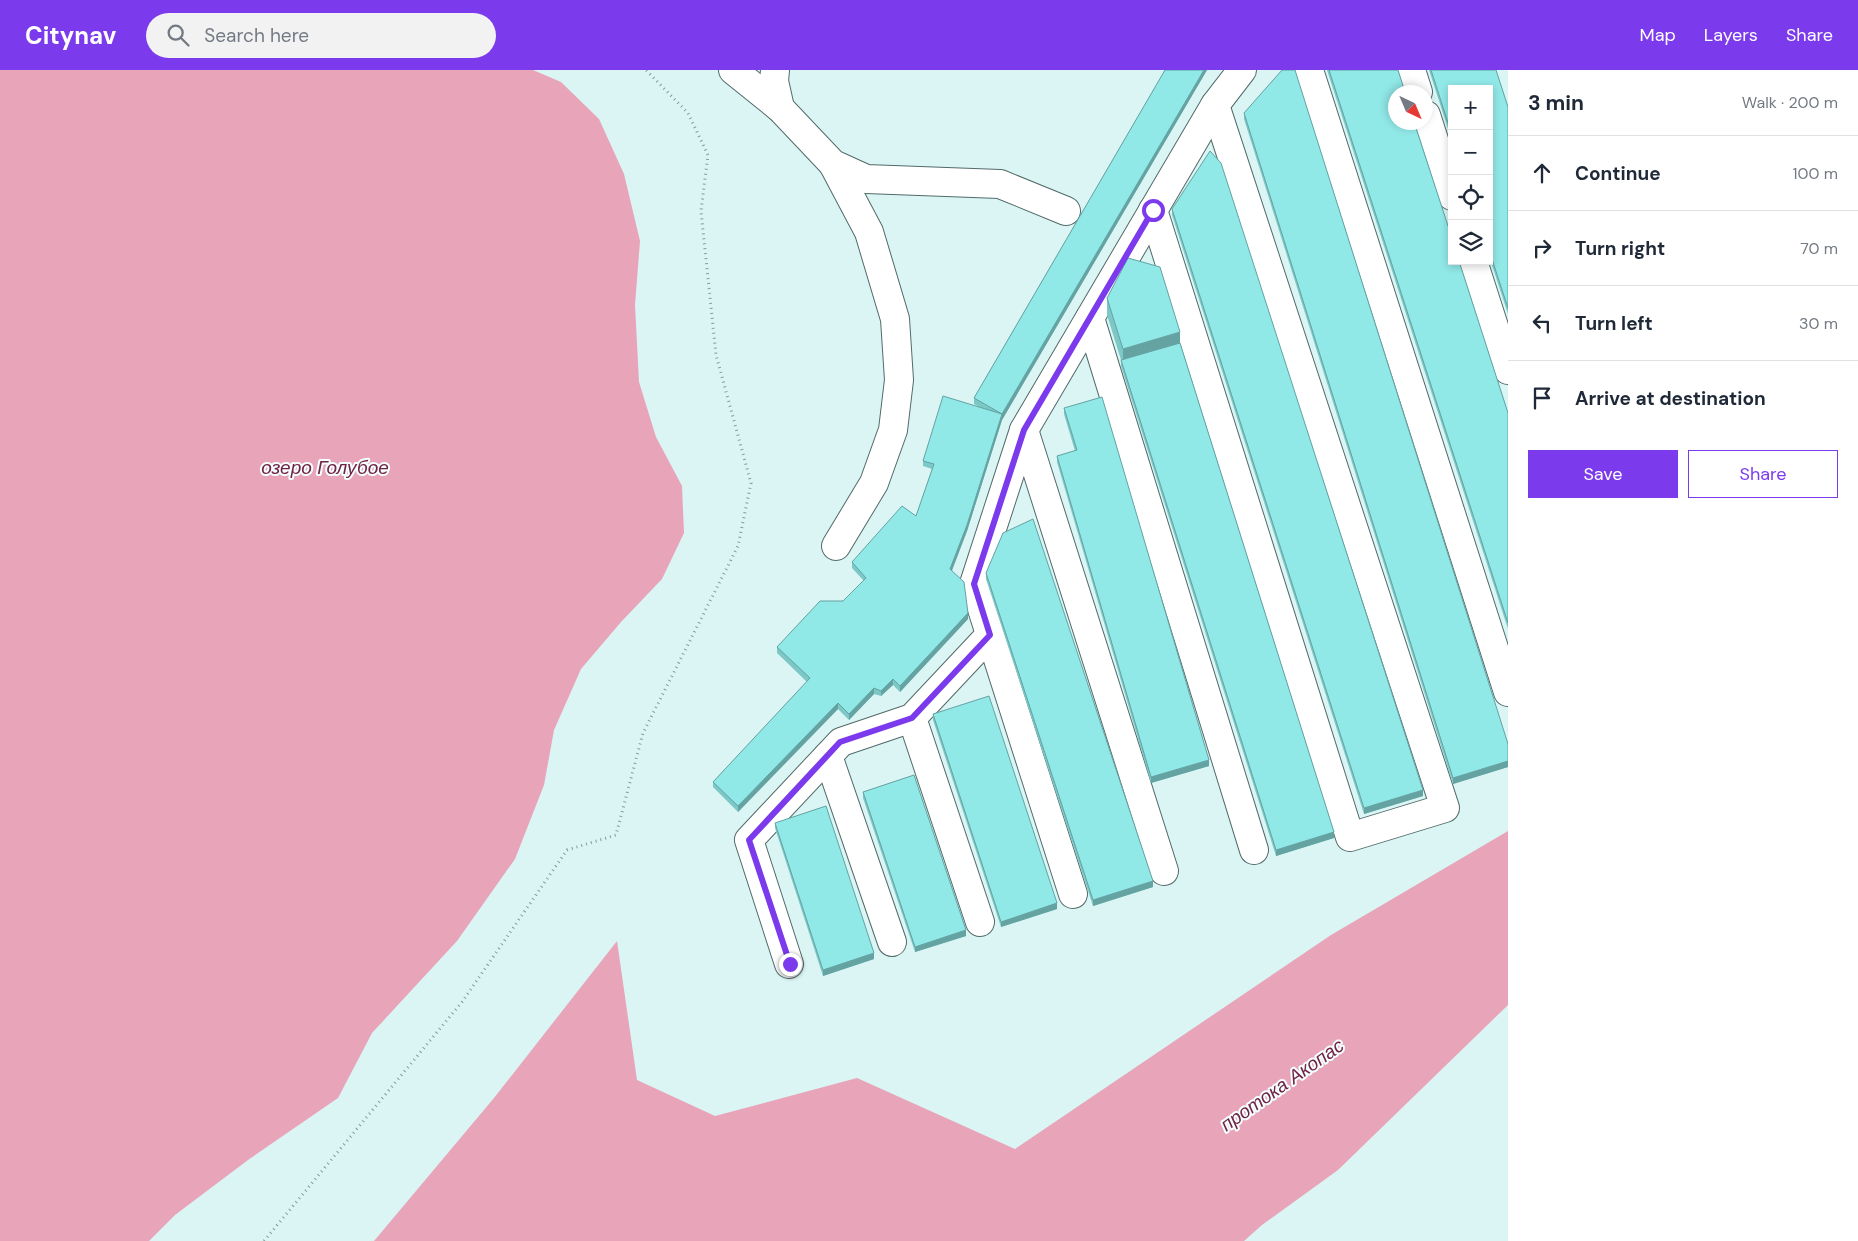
<!DOCTYPE html>
<meta charset="utf-8">
<style>
body{margin:0;font-family:"DM Sans",sans-serif;background:#f2f2f3;color:#1f2937}
.controls{position:absolute;right:15px;top:15px;display:grid;overflow:hidden;border-radius:0px;box-shadow:0 2px 8px #0003}
.controls button{width:45px;height:45px;display:grid;place-items:center;padding:0;border:0;border-bottom:1px solid #e0e1e3;background:#fff;color:#1f2937;font:25px sans-serif}
.compass{position:absolute;left:1388px;top:15px;width:45px;height:45px;border-radius:50%;background:#fff;box-shadow:0 2px 8px #0003;rotate:136deg}
.stop{position:absolute;width:15px;height:15px;margin:-11px;border:4px solid #7c3aed;border-radius:50%;background:#fff}
.stop.end{background:#7c3aed;border-color:#fff;box-shadow:0 1px 5px #0008}
.list{margin:0;padding:0;list-style:none}
h2{display:flex;justify-content:space-between;align-items:center;height:65px;margin:0;padding:0 20px;font-size:21px}
h2 small{font-size:16px;font-weight:400;color:#747a83}
.list li{display:grid;grid-template-columns:32px 1fr auto;gap:15px;align-items:center;box-sizing:border-box;height:75px;padding:0 20px;border-top:1px solid #e0e1e3}
.list b{display:block;font-size:19px;white-space:nowrap}
.list em{font-size:16px;font-style:normal;color:#747a83}
.actions{display:flex;gap:10px;padding:15px 20px}
.actions a{flex:1;padding:11px 0;border:1px solid #7c3aed;border-radius:0px;text-align:center;font-size:18px;color:#7c3aed}
.actions .main{background:#7c3aed;color:#fff}
.icon{flex:none;width:28px;height:28px;fill:none;stroke:currentColor;stroke-width:2;stroke-linecap:round;stroke-linejoin:round}
.map{position:relative;flex:none;width:1508px;height:1171px;overflow:hidden}
header{display:flex;align-items:center;gap:30px;box-sizing:border-box;height:70px;padding:0 25px;background:#7c3aed;color:#fff}
header strong{font-size:24px}
nav{display:flex;gap:28px;margin-inline-start:auto;font-size:18px}
.search{width:350px;height:45px;background:#f2f2f3;display:flex;align-items:center;gap:12px;box-sizing:border-box;padding:0 18px;border-radius:28px;color:#747a83;font-size:19px}
main{display:flex}
aside{flex:1;background:#fff}
.map>svg:first-child{display:block}
.water{fill:#e8a4b8}
.lines{fill:none;stroke-linecap:round;stroke-linejoin:round}
.minor-casing{stroke:#526a69;stroke-width:30}
.path{stroke:#889b9a;stroke-width:3;stroke-dasharray:1 4;stroke-linecap:butt}
.minor{stroke:#fff;stroke-width:28}
.wall{fill:#7cc8c7}
.shaded-wall{fill:#65a2a2}
.building{fill:#90e8e7;stroke:#65a2a2}
.route{stroke:#7c3aed;stroke-width:6}
.labels{text-anchor:middle;dominant-baseline:central;stroke-width:4;stroke-linejoin:round;paint-order:stroke}
.water-label{font-size:19px;font-style:italic;fill:#722343;stroke:#f4fefe}
</style>
<header>
<strong>Citynav</strong>
<div class="search"><svg class="icon" aria-label="search" viewBox="0 0 24 24"><circle cx="10" cy="10" r="6"/><path d="M15 15l6 6"/></svg>Search here</div>
<nav><a>Map</a><a>Layers</a><a>Share</a></nav>
</header>
<main>
<div class="map">
<svg width="1508" height="1171" viewBox="0 0 1508 1171">
<rect width="100%" height="100%" fill="#daf5f4"/>
<g class="water">
<path d="M 0,0 L 533,0 L 561,12 L 599,49 L 624,104 L 640,171 L 635,235 L 639,312 L 656,367 L 682,416 L 684,463 L 662,509 L 621,552 L 581,599 L 554,660 L 544,715 L 515,789 L 457,871 L 372,963 L 338,1028 L 248,1090 L 175,1145 L 149,1171 L 0,1171 Z"/>
<path d="M 1508,761 L 1508,935 L 1338,1100 L 1262,1155 L 1244,1171 L 374,1171 L 494,1028 L 617,871 L 637,1010 L 715,1046 L 857,1008 L 1015,1079 L 1331,865 Z"/>
</g>
<g class="lines">
<g class="minor-casing">
<g id="minor">
<path d="M 733,0 L 780,38 L 833,94 L 866,109 L 1000,114 L 1066,141"/>
<path d="M 775,0 L 774,11 L 780,38"/>
<path d="M 1309,0 L 1508,622"/>
<path d="M 1411,0 L 1418,22"/>
<path d="M 1426,45 L 1452,126"/>
<path d="M 833,94 L 869,162 L 895,249 L 899,310 L 893,360 L 874,413 L 836,476"/>
<path d="M 1153,140 L 1350,767 L 1445,738 L 1215,35 L 1242,0"/>
<path d="M 1473,191 L 1508,300"/>
<path d="M 1090,248 L 1254,780"/>
<path d="M 1024,360 L 1164,801"/>
<path d="M 912,648 L 980,852"/>
<path d="M 828,686 L 892,872"/>
<path d="M 1073,824 L 974,514 L 1024,360 L 1215,35"/>
<path d="M 789,894 L 749,770 L 841,672 L 912,648 L 990,565"/>
</g>
</g>
<path class="path" d="M 264,1171 L 462,932 L 567,780 L 616,765 L 643,663 L 738,476 L 751,413 L 716,285 L 701,141 L 708,85 L 688,43 L 646,0"/>
<use href="#minor" class="minor"/>
</g>
<g class="wall">
<path d="M 1165,0 L 1207,0 L 1002,350 L 967,461 L 952,501 L 968,549 L 900,622 L 893,615 L 881,626 L 874,624 L 849,650 L 838,639 L 738,742 L 713,717 L 713,712 L 807,612 L 777,583 L 777,577 L 843,531 L 864,511 L 852,498 L 852,492 L 916,446 L 932,399 L 923,396 L 923,391 L 981,338 L 974,334 L 974,328 Z"/>
<path d="M 1327,0 L 1398,0 L 1508,343 L 1508,559 Z"/>
<path d="M 1429,0 L 1496,0 L 1508,37 L 1508,244 L 1489,186 L 1489,19 L 1452,19 L 1452,71 Z"/>
<path d="M 1244,43 L 1508,674 L 1508,697 L 1453,714 L 1244,49 Z"/>
<path d="M 1172,139 L 1423,726 L 1364,744 L 1172,145 Z"/>
<path d="M 1107,228 L 1180,273 L 1334,768 L 1276,786 L 1121,296 L 1121,290 L 1107,245 Z"/>
<path d="M 1064,338 L 1209,696 L 1151,713 L 1057,392 L 1057,386 L 1075,381 L 1064,344 Z"/>
<path d="M 986,503 L 1153,817 L 1093,836 L 986,509 Z"/>
<path d="M 933,644 L 1057,839 L 1001,857 L 933,650 Z"/>
<path d="M 863,722 L 966,866 L 915,882 L 863,728 Z"/>
<path d="M 775,753 L 874,889 L 823,906 L 775,758 Z"/>
</g>
<g class="shaded-wall">
<path d="M 1204,0 L 1207,0 L 1002,350 L 967,461 L 950,505 L 950,499 L 1002,344 Z"/>
<path d="M 1180,262 L 1180,278 L 1123,295 L 1123,279 Z"/>
<path d="M 968,543 L 968,549 L 900,622 L 900,616 Z"/>
<path d="M 893,609 L 893,615 L 881,626 L 881,621 Z"/>
<path d="M 874,618 L 874,624 L 849,650 L 849,644 Z"/>
<path d="M 838,633 L 838,639 L 738,742 L 738,736 Z"/>
<path d="M 1209,690 L 1209,696 L 1151,713 L 1151,707 Z"/>
<path d="M 1508,691 L 1508,697 L 1453,714 L 1453,708 Z"/>
<path d="M 1423,720 L 1423,726 L 1364,744 L 1364,738 Z"/>
<path d="M 1334,762 L 1334,768 L 1276,786 L 1276,780 Z"/>
<path d="M 1153,811 L 1153,817 L 1093,836 L 1093,830 Z"/>
<path d="M 1057,833 L 1057,839 L 1001,857 L 1001,852 Z"/>
<path d="M 966,860 L 966,866 L 915,882 L 915,877 Z"/>
<path d="M 874,883 L 874,889 L 823,906 L 823,900 Z"/>
</g>
<g class="building">
<path d="M 1165,0 L 1204,0 L 1002,344 L 974,328 Z"/>
<path d="M 1282,0 L 1295,0 L 1508,674 L 1508,691 L 1453,708 L 1244,43 Z"/>
<path d="M 1329,0 L 1398,0 L 1405,22 L 1396,22 L 1396,52 L 1414,52 L 1452,168 L 1452,191 L 1459,191 L 1508,343 L 1508,553 Z"/>
<path d="M 1431,0 L 1496,0 L 1508,37 L 1508,238 L 1489,180 L 1489,19 L 1452,19 L 1452,65 Z"/>
<path d="M 1210,81 L 1221,93 L 1423,720 L 1364,738 L 1172,139 Z"/>
<path d="M 1128,188 L 1160,197 L 1180,262 L 1123,279 L 1107,228 Z"/>
<path d="M 1180,273 L 1334,762 L 1276,780 L 1121,290 Z"/>
<path d="M 943,326 L 1002,344 L 967,455 L 950,499 L 964,512 L 968,543 L 900,616 L 893,609 L 881,621 L 874,618 L 849,644 L 838,633 L 738,736 L 713,712 L 810,608 L 777,577 L 820,531 L 843,531 L 866,508 L 852,492 L 902,436 L 916,446 L 934,394 L 923,391 Z"/>
<path d="M 1102,327 L 1209,690 L 1151,707 L 1057,386 L 1077,380 L 1064,338 Z"/>
<path d="M 1033,449 L 1153,811 L 1093,830 L 986,503 L 1003,463 Z"/>
<path d="M 989,626 L 1057,833 L 1001,852 L 933,644 Z"/>
<path d="M 914,705 L 966,860 L 915,877 L 863,722 Z"/>
<path d="M 826,736 L 874,883 L 823,900 L 775,753 Z"/>
</g>
<g class="lines">
<path class="route" d="M 790,894 L 749,770 L 840,672 L 912,648 L 990,565 L 974,514 L 1024,360 L 1153,140"/>
</g>
<g class="labels">
<g class="water-label">
<text x="325" y="397">озеро Голубое</text>
<text transform="translate(1282 1015) rotate(-35)">протока Акопас</text>
</g>
</g>
</svg>
<div class="controls">
<button>+</button>
<button>−</button>
<button><svg class="icon" aria-label="locate" viewBox="0 0 24 24"><circle cx="12" cy="12" r="6"/><path d="M12 2v4M12 18v4M2 12h4M18 12h4"/></svg></button>
<button><svg class="icon" aria-label="layers" viewBox="0 0 24 24"><path d="M12 4l9 5-9 5-9-5zM3 14l9 5 9-5"/></svg></button>
</div>
<svg class="compass" viewBox="-18 -18 36 36"><path d="M0-13l5 13h-10z" fill="#e53935"/><path d="M0 13l5-13h-10z" fill="#747a83"/></svg>
<div class="stop" style="left:1153px;top:140px"></div>
<div class="stop end" style="left:790px;top:894px"></div>
</div>
<aside>
<h2>3 min<small>Walk · 200 m</small></h2>
<ul class="list">
<li><svg class="icon" aria-label="ahead" viewBox="0 0 24 24"><path d="M12 20V5M6 11l6-6 6 6"/></svg><div><b>Continue</b></div><em>100 m</em></li>
<li><svg class="icon" aria-label="right" viewBox="0 0 24 24"><path d="M7 20v-9h11M14 6l5 5-5 5"/></svg><div><b>Turn right</b></div><em>70 m</em></li>
<li><svg class="icon" aria-label="left" viewBox="0 0 24 24"><path d="M17 20v-9H6M10 6l-5 5 5 5"/></svg><div><b>Turn left</b></div><em>30 m</em></li>
<li><svg class="icon" aria-label="arrive" viewBox="0 0 24 24"><path d="M6 21V4h12l-3 4 3 4H6"/></svg><div><b>Arrive at destination</b></div></li>
</ul>
<div class="actions"><a class="main">Save</a><a>Share</a></div>
</aside>
</main>
